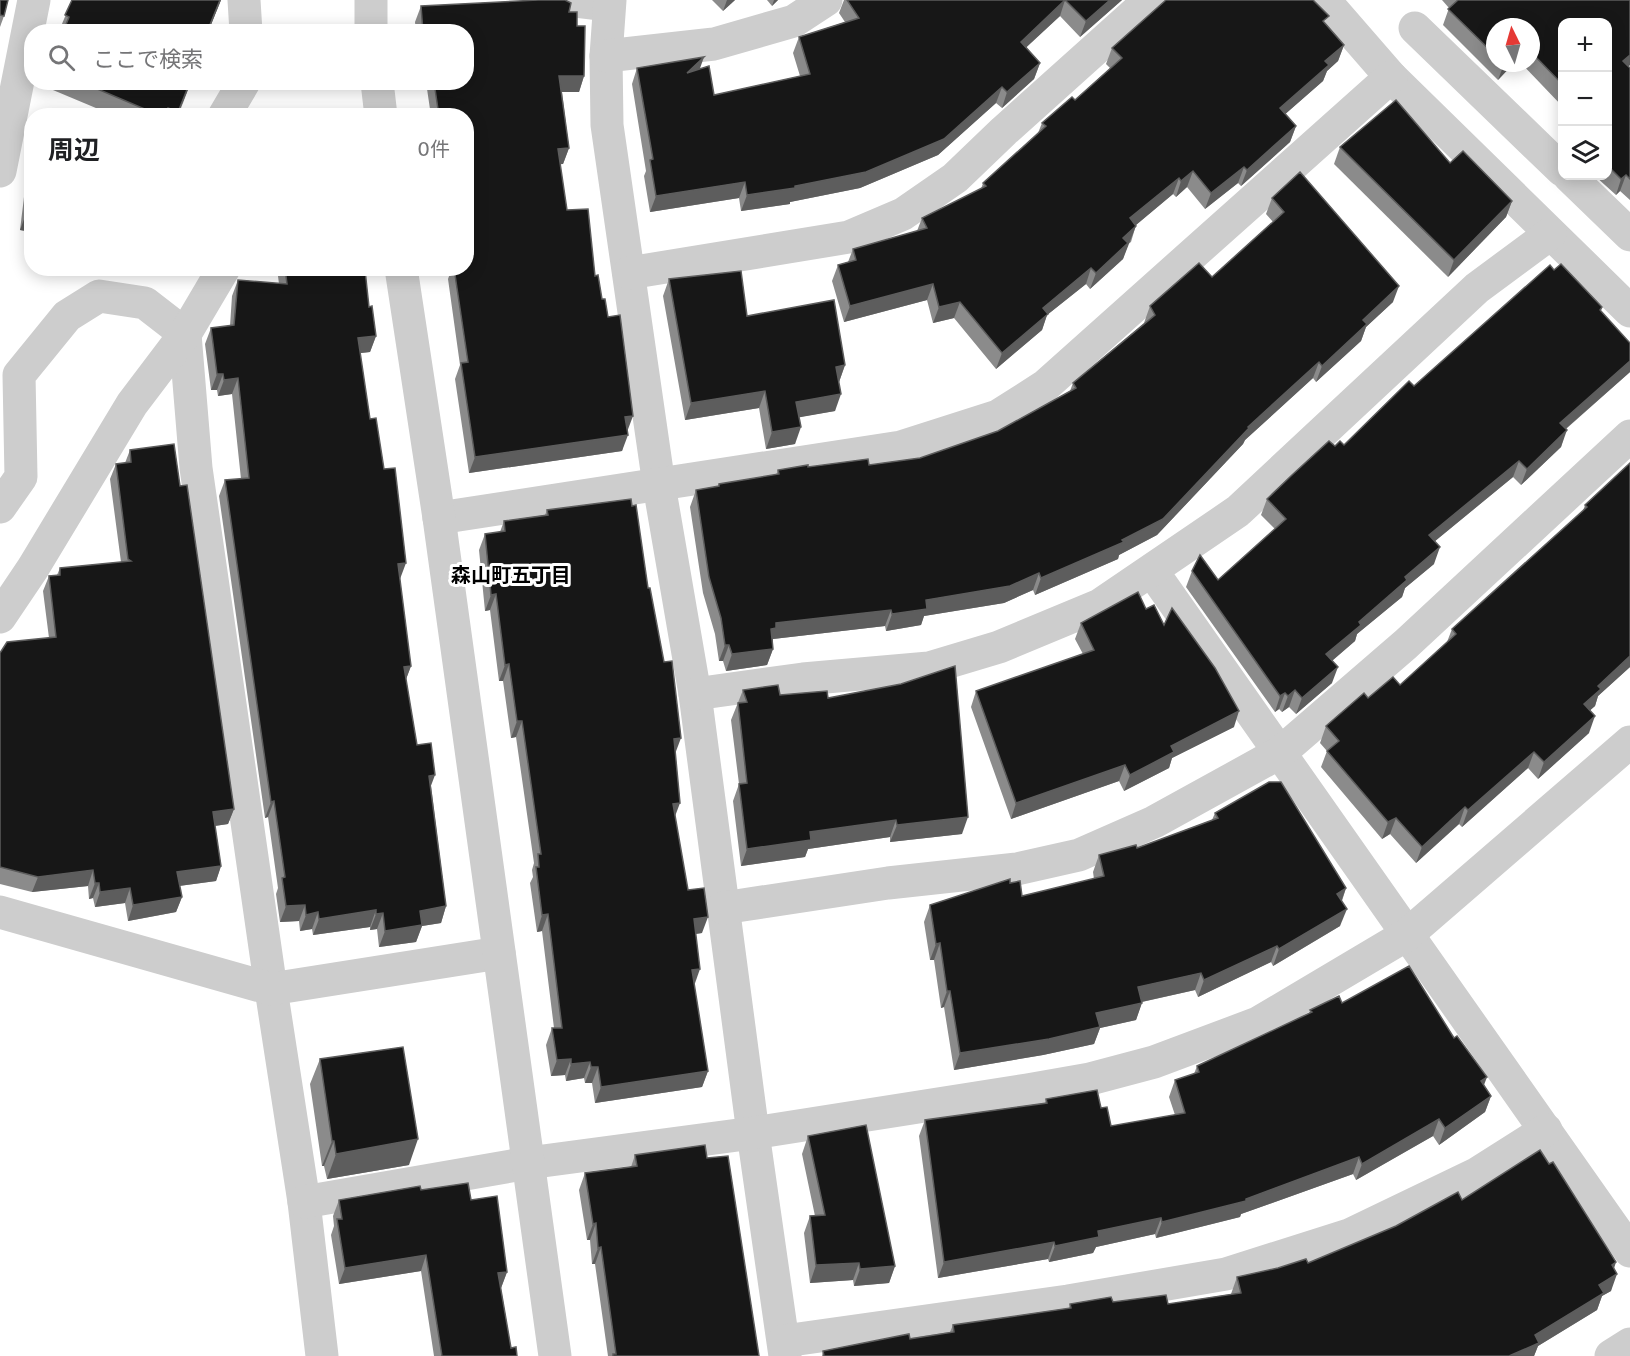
<!DOCTYPE html>
<html lang="ja">
<meta charset="utf-8">
<style>
body{margin:0;font-family:"DejaVu Sans","Noto Sans JP",sans-serif;background:#f6f6f6;color:#202124}
.controls{position:absolute;right:18px;top:18px;display:grid;overflow:hidden;border-radius:12px;box-shadow:0 3px 15px #0003}
.controls button{width:54px;height:54px;display:grid;place-items:center;padding:0;border:0;border-bottom:2px solid #e0e0e0;background:#fff;color:#202124;font:30px sans-serif}
.compass{position:absolute;left:1486px;top:18px;width:54px;height:54px;border-radius:50%;background:#fff;box-shadow:0 3px 15px #0003;rotate:355deg}
.list{margin:0;padding:0;list-style:none}
h2{display:flex;justify-content:space-between;align-items:center;height:78px;margin:0;padding:0 24px;font-size:26px}
h2 small{font-size:20px;font-weight:400;color:#757577}
.icon{flex:none;width:33px;height:33px;fill:none;stroke:currentColor;stroke-width:2;stroke-linecap:round;stroke-linejoin:round}
.map{position:relative;flex:none;width:1630px;height:1356px;overflow:hidden}
.search{position:absolute;background:#fff;box-shadow:0 3px 15px #0003;left:24px;top:24px;width:450px;height:66px;display:flex;align-items:center;gap:15px;box-sizing:border-box;padding:0 21px;border-radius:24px;color:#757577;font-size:22px}
.panel{position:absolute;background:#fff;box-shadow:0 3px 15px #0003;left:24px;top:108px;width:450px;height:168px;border-radius:24px}
.map>svg:first-child{display:block}
.lines{fill:none;stroke-linecap:round;stroke-linejoin:round}
.minor{stroke:#cdcdcd;stroke-width:33}
.tertiary{stroke:#cdcdcd;stroke-width:33}
.wall{fill:#8b8b8b}
.shaded-wall{fill:#5d5d5d}
.building{fill:#171717;stroke:#5d5d5d;stroke-width:1.5}
.labels{text-anchor:middle;dominant-baseline:central;stroke-width:6;stroke-linejoin:round;paint-order:stroke}
.neighbourhood-label{font-size:20px;font-weight:bold;fill:#000;stroke:#fff}
</style>
<div class="map">
<svg width="1630" height="1356" viewBox="0 0 1630 1356">
<rect width="100%" height="100%" fill="#fff"/>
<g class="lines">
<g class="minor">
<path d="M 244,0 L 246,32"/>
<path d="M 567,0 L 609,5"/>
<path d="M 610,0 L 606,56 L 607,125 L 659,485 L 695,694 L 753,1133 L 785,1356"/>
<path d="M 1324,0 L 1391,77 L 1630,311"/>
<path d="M 1415,28 L 1562,170"/>
<path d="M 606,56 L 714,44 L 794,21 L 826,0"/>
<path d="M 224,116 L 244,82"/>
<path d="M 0,171 L 34,0"/>
<path d="M 1569,176 L 1630,235"/>
<path d="M 629,273 L 849,237 L 903,214 L 955,178 L 1004,131 L 1150,0"/>
<path d="M 0,507 L 21,477 L 19,375 L 67,316 L 99,296 L 145,303 L 185,334 L 196,468 L 271,989 L 304,1202 L 322,1356"/>
<path d="M 439,518 L 901,447 L 998,416 L 1045,386 L 1391,77"/>
<path d="M 1152,571 L 1630,1251"/>
<path d="M 0,617 L 33,568 L 132,404 L 185,334 L 224,268"/>
<path d="M 695,694 L 803,679 L 929,668 L 999,647 L 1100,605 L 1238,511 L 1477,288 L 1550,234"/>
<path d="M 723,908 L 888,883 L 1017,869 L 1079,855 L 1154,822 L 1281,752 L 1406,644 L 1630,436"/>
<path d="M 0,912 L 271,989 L 499,953"/>
<path d="M 304,1202 L 528,1163 L 753,1133 L 1027,1090 L 1090,1079 L 1154,1062 L 1258,1023 L 1408,934 L 1630,742"/>
<path d="M 784,1341 L 1068,1301 L 1226,1274 L 1349,1235 L 1478,1173 L 1546,1130"/>
<path d="M 1611,1356 L 1630,1344"/>
</g>
<g class="tertiary">
<path d="M 371,32 L 371,0"/>
<path d="M 377,82 L 381,116"/>
<path d="M 401,268 L 439,518 L 555,1356"/>
</g>
</g>
<g class="wall">
<path d="M 0,0 L 4,16 L 0,27 Z"/>
<path d="M 72,0 L 221,0 L 208,32 L 59,31 Z"/>
<path d="M 712,0 L 735,0 L 723,11 Z"/>
<path d="M 767,0 L 778,0 L 772,6 Z"/>
<path d="M 844,0 L 1122,0 L 1080,37 L 1060,16 L 1026,47 L 1040,63 L 1034,79 L 1002,108 L 996,103 L 938,155 L 860,188 L 790,202 L 790,204 L 741,211 L 739,198 L 650,212 L 644,176 L 646,171 L 632,84 L 637,68 L 700,69 L 714,95 L 800,76 L 793,53 L 799,37 L 845,22 L 839,13 Z"/>
<path d="M 1442,0 L 1630,0 L 1630,65 L 1628,66 L 1630,68 L 1630,200 L 1620,191 L 1616,195 L 1595,176 L 1608,176 L 1608,22 L 1563,22 L 1563,107 L 1521,63 L 1531,63 L 1531,27 L 1495,27 L 1495,63 L 1514,63 L 1498,80 L 1443,25 L 1449,8 Z"/>
<path d="M 421,6 L 569,12 L 577,26 L 584,76 L 579,92 L 562,92 L 569,148 L 563,164 L 560,164 L 567,210 L 595,276 L 608,317 L 627,431 L 622,451 L 469,473 L 455,379 L 460,365 L 448,279 L 452,268 L 466,268 L 466,116 L 431,116 L 426,82 L 466,82 L 466,32 L 416,32 L 415,22 Z"/>
<path d="M 1326,24 L 1344,45 L 1338,61 L 1327,71 L 1323,81 L 1285,114 L 1296,126 L 1290,142 L 1241,186 L 1238,183 L 1205,209 L 1187,187 L 1176,197 L 1173,194 L 1136,225 L 1131,242 L 1128,244 L 1123,259 L 1090,289 L 1086,284 L 1047,315 L 1042,330 L 996,369 L 954,318 L 933,323 L 927,300 L 844,322 L 832,281 L 838,265 L 848,262 L 853,249 L 917,231 L 922,218 L 981,189 L 983,183 L 1038,133 L 1042,123 L 1075,100 L 1110,68 L 1106,64 L 1112,48 Z"/>
<path d="M 42,82 L 191,82 L 178,116 L 115,116 L 41,85 Z"/>
<path d="M 1563,130 L 1563,144 L 1559,141 Z"/>
<path d="M 1340,147 L 1450,163 L 1512,201 L 1506,217 L 1448,277 L 1334,164 Z"/>
<path d="M 31,173 L 32,232 L 20,230 L 25,189 Z"/>
<path d="M 1272,198 L 1393,302 L 1366,327 L 1361,341 L 1316,382 L 1313,378 L 1245,440 L 1243,444 L 1157,535 L 1119,555 L 1118,559 L 1035,595 L 1033,590 L 1004,603 L 924,616 L 921,625 L 886,631 L 885,626 L 773,639 L 773,649 L 767,665 L 726,671 L 723,661 L 719,661 L 715,634 L 703,593 L 690,507 L 696,490 L 718,487 L 719,484 L 776,475 L 778,470 L 808,467 L 869,465 L 920,458 L 998,431 L 1070,391 L 1073,383 L 1144,323 L 1150,306 L 1212,277 L 1273,222 L 1266,214 Z"/>
<path d="M 277,268 L 361,268 L 369,307 L 376,336 L 370,352 L 360,353 L 370,419 L 399,579 L 411,666 L 406,679 L 417,745 L 431,786 L 446,906 L 441,923 L 422,926 L 416,942 L 379,947 L 377,929 L 370,930 L 370,927 L 313,935 L 312,929 L 300,931 L 299,921 L 280,922 L 276,894 L 278,888 L 268,817 L 265,818 L 219,496 L 225,480 L 241,479 L 232,394 L 218,396 L 217,390 L 211,390 L 205,344 L 211,328 L 230,326 L 232,296 L 238,280 L 279,284 Z"/>
<path d="M 1554,270 L 1602,307 L 1601,311 L 1630,372 L 1566,429 L 1561,447 L 1521,485 L 1513,477 L 1435,541 L 1434,564 L 1405,588 L 1402,597 L 1357,634 L 1355,641 L 1332,661 L 1332,683 L 1296,714 L 1289,707 L 1282,712 L 1279,709 L 1275,712 L 1186,587 L 1192,571 L 1218,580 L 1275,529 L 1261,515 L 1267,499 L 1335,446 L 1344,445 Z"/>
<path d="M 669,279 L 747,316 L 845,365 L 839,382 L 835,411 L 799,417 L 795,444 L 766,449 L 759,408 L 685,420 L 663,296 Z"/>
<path d="M 130,450 L 180,486 L 234,809 L 228,824 L 215,826 L 221,866 L 216,881 L 179,886 L 182,897 L 176,912 L 128,921 L 125,903 L 95,907 L 93,898 L 89,899 L 88,886 L 32,892 L 0,884 L 0,653 L 49,638 L 43,591 L 49,576 L 57,575 L 60,568 L 121,562 L 110,479 L 116,464 L 125,463 Z"/>
<path d="M 1630,463 L 1630,667 L 1598,696 L 1595,706 L 1589,711 L 1589,733 L 1538,779 L 1528,768 L 1462,827 L 1459,824 L 1416,863 L 1390,834 L 1382,839 L 1321,767 L 1327,751 L 1320,743 L 1326,726 L 1368,698 L 1400,685 L 1447,642 L 1452,629 L 1583,511 L 1585,505 Z"/>
<path d="M 547,510 L 648,588 L 675,754 L 675,817 L 688,890 L 702,933 L 695,934 L 694,984 L 708,1071 L 702,1087 L 595,1103 L 592,1083 L 585,1083 L 584,1078 L 566,1081 L 565,1075 L 551,1076 L 546,1045 L 552,1028 L 554,1028 L 542,931 L 537,932 L 530,883 L 533,877 L 532,870 L 534,863 L 516,737 L 511,738 L 503,681 L 499,681 L 490,610 L 485,611 L 479,550 L 485,534 L 500,532 L 504,521 L 545,515 Z"/>
<path d="M 1146,609 L 1164,625 L 1234,727 L 1172,758 L 1169,768 L 1124,791 L 1119,781 L 1011,819 L 971,707 L 976,691 L 1083,654 L 1075,639 L 1081,623 Z"/>
<path d="M 743,690 L 780,695 L 828,698 L 962,834 L 890,842 L 890,837 L 808,849 L 805,857 L 741,866 L 733,801 L 739,784 L 731,720 Z"/>
<path d="M 1215,813 L 1346,888 L 1342,901 L 1340,926 L 1273,966 L 1271,962 L 1198,997 L 1195,990 L 1142,1002 L 1136,1020 L 1100,1028 L 1094,1044 L 1043,1055 L 954,1070 L 944,1007 L 941,1008 L 934,960 L 930,960 L 924,922 L 930,905 L 1010,883 L 1022,896 L 1094,879 L 1093,872 L 1099,855 L 1137,848 L 1212,820 Z"/>
<path d="M 1342,1003 L 1454,1038 L 1484,1085 L 1491,1096 L 1485,1112 L 1439,1145 L 1433,1136 L 1356,1180 L 1353,1174 L 1241,1214 L 1240,1217 L 1156,1238 L 1155,1234 L 1096,1247 L 1093,1253 L 1049,1262 L 1048,1259 L 938,1278 L 919,1136 L 925,1120 L 1045,1103 L 1046,1099 L 1101,1108 L 1111,1126 L 1175,1115 L 1169,1097 L 1175,1080 L 1194,1074 L 1197,1066 L 1309,1014 L 1310,1010 Z"/>
<path d="M 320,1059 L 409,1165 L 327,1179 L 324,1166 L 322,1166 L 310,1084 Z"/>
<path d="M 808,1136 L 895,1266 L 889,1283 L 854,1286 L 853,1280 L 810,1283 L 804,1233 L 810,1216 L 815,1216 L 802,1154 Z"/>
<path d="M 635,1155 L 707,1158 L 759,1356 L 608,1356 L 595,1264 L 592,1264 L 590,1240 L 587,1240 L 579,1190 L 585,1173 L 631,1167 Z"/>
<path d="M 421,1190 L 471,1200 L 507,1272 L 501,1288 L 511,1348 L 517,1356 L 434,1356 L 421,1271 L 339,1284 L 331,1235 L 334,1226 L 333,1216 L 339,1200 Z"/>
<path d="M 1462,1200 L 1614,1269 L 1611,1291 L 1602,1296 L 1597,1310 L 1538,1346 L 1534,1356 L 822,1356 L 823,1351 L 950,1332 L 953,1325 L 1069,1308 L 1070,1304 L 1113,1302 L 1168,1304 L 1231,1294 L 1237,1277 L 1308,1263 Z"/>
</g>
<g class="shaded-wall">
<path d="M 220,0 L 221,0 L 208,32 L 207,32 Z"/>
<path d="M 727,0 L 735,0 L 723,11 Z"/>
<path d="M 774,0 L 778,0 L 772,6 Z"/>
<path d="M 1065,0 L 1060,16 L 1015,58 L 1021,42 Z"/>
<path d="M 1110,0 L 1122,0 L 1080,37 L 1086,21 Z"/>
<path d="M 1344,45 L 1338,61 L 1327,71 L 1323,81 L 1274,124 L 1280,108 L 1325,61 Z"/>
<path d="M 1630,55 L 1630,65 L 1618,77 L 1623,61 Z"/>
<path d="M 704,57 L 698,74 L 687,73 Z"/>
<path d="M 1040,63 L 1034,79 L 1002,108 L 1007,92 Z"/>
<path d="M 1505,63 L 1514,63 L 1498,80 L 1504,64 Z"/>
<path d="M 559,76 L 584,76 L 579,92 L 554,92 Z"/>
<path d="M 190,82 L 191,82 L 177,116 Z"/>
<path d="M 1002,87 L 996,103 L 938,155 L 860,188 L 790,202 L 790,204 L 741,211 L 747,195 L 795,186 Z"/>
<path d="M 1296,126 L 1290,142 L 1241,186 L 1247,170 Z"/>
<path d="M 569,148 L 563,164 L 552,165 L 558,149 Z"/>
<path d="M 1244,167 L 1238,183 L 1205,209 L 1211,193 Z"/>
<path d="M 1193,171 L 1187,187 L 1176,197 L 1181,181 Z"/>
<path d="M 1626,175 L 1620,191 L 1616,195 L 1621,179 Z"/>
<path d="M 1179,178 L 1173,194 L 1124,235 L 1130,218 Z"/>
<path d="M 745,182 L 739,198 L 650,212 L 656,196 Z"/>
<path d="M 1512,201 L 1506,217 L 1448,277 L 1454,260 Z"/>
<path d="M 26,214 L 32,215 L 32,232 L 20,230 Z"/>
<path d="M 1136,226 L 1123,259 L 1090,289 L 1096,273 L 1123,238 Z"/>
<path d="M 1091,268 L 1086,284 L 1047,315 L 1042,330 L 996,369 L 1002,353 L 1043,308 Z"/>
<path d="M 933,284 L 927,300 L 844,322 L 850,306 Z"/>
<path d="M 1399,286 L 1393,302 L 1366,327 L 1361,341 L 1316,382 L 1322,366 L 1363,320 Z"/>
<path d="M 960,302 L 954,318 L 933,323 L 939,307 Z"/>
<path d="M 376,336 L 370,352 L 352,354 L 358,338 Z"/>
<path d="M 1630,361 L 1630,372 L 1554,439 L 1560,423 Z"/>
<path d="M 1319,362 L 1313,378 L 1245,440 L 1243,444 L 1157,535 L 1119,555 L 1118,559 L 1035,595 L 1041,578 L 1248,427 Z"/>
<path d="M 845,365 L 839,382 L 836,367 Z"/>
<path d="M 217,374 L 223,374 L 217,390 L 211,390 Z"/>
<path d="M 238,378 L 232,394 L 218,396 L 224,380 Z"/>
<path d="M 765,391 L 759,408 L 685,420 L 691,403 Z"/>
<path d="M 841,394 L 835,411 L 790,419 L 796,402 Z"/>
<path d="M 633,416 L 627,432 L 625,417 Z"/>
<path d="M 801,427 L 795,444 L 766,449 L 772,432 Z"/>
<path d="M 1567,430 L 1561,447 L 1521,485 L 1527,469 Z"/>
<path d="M 628,435 L 622,451 L 469,473 L 475,457 Z"/>
<path d="M 1519,461 L 1513,477 L 1423,551 L 1429,535 Z"/>
<path d="M 1440,547 L 1434,564 L 1405,588 L 1402,597 L 1357,634 L 1355,641 L 1320,671 L 1326,654 L 1405,577 Z"/>
<path d="M 406,563 L 400,579 L 398,564 Z"/>
<path d="M 1039,573 L 1033,590 L 1004,603 L 924,616 L 921,625 L 886,631 L 892,614 L 926,600 Z"/>
<path d="M 496,594 L 490,610 L 485,611 L 491,595 Z"/>
<path d="M 891,610 L 885,626 L 773,639 L 771,645 L 771,629 L 776,623 Z"/>
<path d="M 725,645 L 729,645 L 723,661 L 719,661 Z"/>
<path d="M 773,649 L 767,665 L 726,671 L 732,654 Z"/>
<path d="M 1630,656 L 1630,667 L 1598,696 L 1595,706 L 1578,721 L 1584,704 L 1598,686 Z"/>
<path d="M 509,664 L 503,681 L 499,681 L 505,665 Z"/>
<path d="M 411,666 L 405,682 L 404,667 Z"/>
<path d="M 1338,667 L 1332,683 L 1296,714 L 1302,698 Z"/>
<path d="M 1295,690 L 1289,707 L 1282,712 L 1288,696 Z"/>
<path d="M 1285,693 L 1279,709 L 1275,712 L 1280,696 Z"/>
<path d="M 1239,711 L 1234,727 L 1172,758 L 1169,768 L 1124,791 L 1130,775 L 1171,746 Z"/>
<path d="M 1595,716 L 1589,733 L 1538,779 L 1544,762 Z"/>
<path d="M 517,721 L 522,721 L 516,737 L 511,738 Z"/>
<path d="M 681,738 L 675,754 L 674,739 Z"/>
<path d="M 1534,752 L 1528,768 L 1462,827 L 1468,810 Z"/>
<path d="M 1125,765 L 1119,781 L 1011,819 L 1016,803 Z"/>
<path d="M 435,775 L 429,791 L 429,776 Z"/>
<path d="M 274,801 L 268,817 L 265,818 L 271,802 Z"/>
<path d="M 680,803 L 674,819 L 673,804 Z"/>
<path d="M 1465,807 L 1459,824 L 1416,863 L 1422,847 Z"/>
<path d="M 234,809 L 228,824 L 207,827 L 213,812 Z"/>
<path d="M 968,817 L 962,834 L 890,842 L 897,825 Z"/>
<path d="M 1396,818 L 1390,834 L 1382,839 L 1388,822 Z"/>
<path d="M 896,820 L 890,837 L 808,849 L 805,857 L 741,866 L 747,849 L 810,832 Z"/>
<path d="M 221,866 L 216,881 L 171,887 L 177,872 Z"/>
<path d="M 93,870 L 88,886 L 32,892 L 38,877 Z"/>
<path d="M 95,883 L 99,883 L 93,898 L 89,899 Z"/>
<path d="M 130,888 L 125,903 L 95,907 L 100,892 Z"/>
<path d="M 1346,888 L 1340,905 L 1337,894 Z"/>
<path d="M 182,897 L 176,912 L 128,921 L 133,905 Z"/>
<path d="M 305,905 L 299,921 L 280,922 L 286,906 Z"/>
<path d="M 446,906 L 441,923 L 422,926 L 416,942 L 379,947 L 385,931 L 420,911 Z"/>
<path d="M 1347,909 L 1340,926 L 1273,966 L 1279,949 Z"/>
<path d="M 376,910 L 370,927 L 313,935 L 319,919 Z"/>
<path d="M 318,912 L 312,929 L 300,931 L 306,915 Z"/>
<path d="M 383,913 L 377,929 L 370,930 L 376,914 Z"/>
<path d="M 548,914 L 542,931 L 537,932 L 542,915 Z"/>
<path d="M 708,917 L 702,933 L 688,935 L 694,919 Z"/>
<path d="M 940,943 L 934,960 L 930,960 L 936,944 Z"/>
<path d="M 1277,946 L 1271,962 L 1198,997 L 1204,980 Z"/>
<path d="M 700,969 L 694,986 L 692,970 Z"/>
<path d="M 1201,973 L 1195,990 L 1132,1004 L 1138,987 Z"/>
<path d="M 947,991 L 950,991 L 944,1007 L 941,1008 Z"/>
<path d="M 1142,1003 L 1136,1020 L 1100,1028 L 1094,1044 L 1043,1055 L 954,1070 L 960,1053 L 1096,1013 Z"/>
<path d="M 571,1059 L 565,1075 L 551,1076 L 557,1060 Z"/>
<path d="M 590,1062 L 584,1078 L 566,1081 L 571,1064 Z"/>
<path d="M 591,1067 L 598,1067 L 592,1083 L 585,1083 Z"/>
<path d="M 708,1071 L 702,1087 L 595,1103 L 601,1087 Z"/>
<path d="M 1487,1077 L 1481,1093 L 1481,1081 Z"/>
<path d="M 1491,1096 L 1485,1112 L 1439,1145 L 1445,1128 Z"/>
<path d="M 1439,1119 L 1433,1136 L 1356,1180 L 1362,1164 Z"/>
<path d="M 418,1139 L 409,1165 L 327,1179 L 336,1154 Z"/>
<path d="M 332,1141 L 334,1141 L 324,1166 L 322,1166 Z"/>
<path d="M 1359,1157 L 1353,1174 L 1241,1214 L 1240,1217 L 1156,1238 L 1162,1222 L 1246,1199 Z"/>
<path d="M 1161,1218 L 1155,1234 L 1096,1247 L 1093,1253 L 1049,1262 L 1055,1246 L 1098,1231 Z"/>
<path d="M 596,1223 L 590,1240 L 587,1240 L 593,1224 Z"/>
<path d="M 1054,1242 L 1048,1259 L 938,1278 L 944,1262 Z"/>
<path d="M 601,1247 L 595,1264 L 592,1264 L 598,1248 Z"/>
<path d="M 426,1255 L 421,1271 L 339,1284 L 345,1268 Z"/>
<path d="M 1616,1262 L 1611,1278 L 1617,1274 L 1611,1291 L 1602,1296 L 1597,1310 L 1538,1346 L 1534,1356 L 1509,1356 L 1599,1285 L 1612,1265 Z"/>
<path d="M 859,1263 L 853,1280 L 810,1283 L 816,1265 Z"/>
<path d="M 895,1266 L 889,1283 L 854,1286 L 860,1269 Z"/>
<path d="M 507,1272 L 501,1288 L 492,1289 L 498,1273 Z"/>
</g>
<g class="building">
<path d="M 0,0 L 8,0 L 4,16 L 0,15 Z"/>
<path d="M 72,0 L 220,0 L 207,32 L 63,32 L 69,17 L 65,15 Z"/>
<path d="M 538,0 L 565,0 L 571,3 L 569,12 L 577,12 L 577,26 L 585,26 L 584,76 L 559,76 L 569,148 L 558,149 L 567,210 L 588,209 L 595,276 L 598,275 L 602,299 L 605,299 L 608,317 L 620,315 L 633,416 L 625,417 L 628,435 L 475,457 L 461,363 L 468,362 L 454,268 L 466,268 L 466,116 L 439,116 L 434,82 L 466,82 L 466,32 L 423,32 L 421,6 Z"/>
<path d="M 847,0 L 1110,0 L 1086,21 L 1065,0 L 1021,42 L 1040,63 L 1007,92 L 1002,87 L 944,139 L 866,172 L 795,186 L 795,188 L 747,195 L 745,182 L 656,196 L 650,160 L 653,159 L 637,68 L 704,57 L 687,73 L 709,66 L 714,95 L 810,74 L 799,37 L 859,18 Z"/>
<path d="M 1166,0 L 1313,0 L 1329,16 L 1323,21 L 1344,45 L 1325,61 L 1329,65 L 1280,108 L 1296,126 L 1247,170 L 1244,167 L 1211,193 L 1193,171 L 1181,181 L 1179,178 L 1130,218 L 1136,226 L 1123,238 L 1128,243 L 1096,273 L 1091,268 L 1043,308 L 1048,314 L 1002,353 L 960,302 L 939,307 L 933,284 L 850,306 L 838,265 L 856,260 L 853,249 L 927,228 L 922,218 L 986,186 L 983,183 L 1046,126 L 1042,123 L 1072,97 L 1075,100 L 1122,58 L 1112,48 Z"/>
<path d="M 1458,0 L 1630,0 L 1630,55 L 1623,61 L 1630,68 L 1630,179 L 1626,175 L 1621,179 L 1608,166 L 1608,22 L 1563,22 L 1563,85 L 1531,52 L 1531,27 L 1495,27 L 1495,55 L 1448,9 Z"/>
<path d="M 81,82 L 190,82 L 178,112 L 168,108 L 164,116 L 161,116 Z"/>
<path d="M 1396,100 L 1450,163 L 1463,151 L 1512,201 L 1454,260 L 1340,147 Z"/>
<path d="M 1300,172 L 1399,286 L 1363,320 L 1367,324 L 1322,366 L 1319,362 L 1248,427 L 1249,428 L 1163,519 L 1122,540 L 1124,542 L 1041,578 L 1039,573 L 1010,586 L 926,600 L 927,609 L 892,614 L 891,610 L 776,623 L 776,628 L 771,629 L 773,649 L 732,654 L 729,645 L 725,645 L 721,618 L 709,577 L 696,490 L 719,486 L 719,484 L 779,474 L 778,470 L 808,465 L 808,467 L 868,459 L 869,465 L 920,458 L 998,431 L 1076,388 L 1073,383 L 1155,315 L 1150,306 L 1199,263 L 1212,277 L 1284,212 L 1272,198 Z"/>
<path d="M 31,173 L 32,173 L 32,215 L 26,214 Z"/>
<path d="M 1561,264 L 1602,307 L 1600,310 L 1630,343 L 1630,361 L 1560,423 L 1567,430 L 1527,469 L 1519,461 L 1429,535 L 1440,547 L 1405,577 L 1407,580 L 1359,622 L 1361,625 L 1326,654 L 1338,667 L 1302,698 L 1295,690 L 1288,696 L 1285,693 L 1280,696 L 1192,571 L 1200,555 L 1218,580 L 1286,519 L 1267,499 L 1292,475 L 1329,441 L 1335,446 L 1340,441 L 1344,445 L 1409,381 L 1414,386 L 1550,265 L 1554,270 Z"/>
<path d="M 285,268 L 361,268 L 361,271 L 365,270 L 369,307 L 372,306 L 376,336 L 358,338 L 370,419 L 376,418 L 384,469 L 395,468 L 406,563 L 398,564 L 411,666 L 404,667 L 417,745 L 431,743 L 435,775 L 429,776 L 446,906 L 420,911 L 422,925 L 385,931 L 383,913 L 376,914 L 376,910 L 319,919 L 318,912 L 306,915 L 305,905 L 286,906 L 282,878 L 285,877 L 274,801 L 271,802 L 225,480 L 249,478 L 238,378 L 224,380 L 223,374 L 217,374 L 211,328 L 234,325 L 238,280 L 287,284 Z"/>
<path d="M 741,271 L 747,316 L 834,300 L 845,365 L 836,367 L 841,394 L 796,402 L 801,427 L 772,432 L 765,391 L 691,403 L 669,279 Z"/>
<path d="M 174,444 L 180,486 L 187,485 L 234,809 L 213,812 L 221,866 L 177,872 L 182,897 L 133,905 L 130,888 L 100,892 L 99,883 L 95,883 L 93,870 L 38,877 L 0,867 L 0,653 L 7,642 L 56,637 L 49,576 L 60,575 L 60,568 L 131,561 L 128,559 L 116,464 L 131,462 L 130,450 Z"/>
<path d="M 1630,463 L 1630,656 L 1598,686 L 1601,689 L 1584,704 L 1595,716 L 1544,762 L 1534,752 L 1468,810 L 1465,807 L 1422,847 L 1396,818 L 1388,822 L 1327,751 L 1339,741 L 1326,726 L 1364,693 L 1368,698 L 1393,677 L 1400,685 L 1456,634 L 1452,629 L 1587,507 L 1585,505 Z"/>
<path d="M 631,499 L 632,506 L 636,505 L 648,588 L 650,588 L 664,662 L 672,661 L 681,738 L 674,739 L 680,803 L 673,804 L 688,890 L 704,888 L 708,917 L 694,919 L 700,969 L 692,970 L 708,1071 L 601,1087 L 598,1067 L 591,1067 L 590,1062 L 571,1064 L 571,1059 L 557,1060 L 552,1028 L 562,1028 L 548,914 L 542,915 L 536,867 L 539,867 L 538,854 L 541,854 L 522,721 L 517,721 L 509,664 L 505,665 L 496,594 L 491,595 L 485,534 L 505,531 L 504,521 L 548,515 L 547,510 Z"/>
<path d="M 1138,592 L 1146,609 L 1154,605 L 1164,625 L 1172,608 L 1215,668 L 1239,711 L 1171,746 L 1174,752 L 1130,775 L 1125,765 L 1016,803 L 976,691 L 1094,650 L 1081,623 Z"/>
<path d="M 955,666 L 968,817 L 897,825 L 896,820 L 810,832 L 811,840 L 747,849 L 739,784 L 747,783 L 738,703 L 747,702 L 743,690 L 778,685 L 780,695 L 827,691 L 828,698 L 901,684 Z"/>
<path d="M 1269,782 L 1281,782 L 1346,888 L 1337,894 L 1347,909 L 1279,949 L 1277,946 L 1204,980 L 1201,973 L 1138,987 L 1142,1003 L 1096,1013 L 1100,1027 L 1049,1039 L 960,1053 L 950,991 L 947,991 L 940,943 L 936,944 L 930,905 L 1010,879 L 1010,883 L 1020,881 L 1022,896 L 1104,876 L 1099,855 L 1136,845 L 1137,848 L 1218,818 L 1215,813 Z"/>
<path d="M 1409,966 L 1454,1038 L 1457,1036 L 1487,1077 L 1481,1081 L 1491,1096 L 1445,1128 L 1439,1119 L 1362,1164 L 1359,1157 L 1246,1199 L 1246,1201 L 1162,1222 L 1161,1218 L 1098,1231 L 1099,1237 L 1055,1246 L 1054,1242 L 944,1262 L 925,1120 L 1047,1103 L 1046,1099 L 1097,1090 L 1101,1108 L 1107,1107 L 1111,1126 L 1185,1113 L 1175,1080 L 1199,1072 L 1197,1066 L 1312,1012 L 1310,1010 L 1339,996 L 1342,1003 Z"/>
<path d="M 403,1047 L 418,1139 L 336,1154 L 334,1141 L 332,1141 L 320,1059 Z"/>
<path d="M 866,1125 L 895,1266 L 860,1269 L 859,1263 L 816,1265 L 810,1216 L 825,1215 L 808,1136 Z"/>
<path d="M 705,1145 L 707,1158 L 728,1156 L 759,1356 L 613,1356 L 613,1354 L 616,1354 L 601,1247 L 598,1248 L 596,1223 L 593,1224 L 585,1173 L 637,1166 L 635,1155 Z"/>
<path d="M 1540,1150 L 1549,1164 L 1553,1162 L 1616,1262 L 1612,1265 L 1617,1274 L 1599,1285 L 1604,1293 L 1535,1335 L 1539,1343 L 1509,1356 L 824,1356 L 823,1351 L 909,1334 L 910,1339 L 954,1332 L 953,1325 L 1071,1308 L 1070,1304 L 1111,1297 L 1113,1302 L 1166,1295 L 1168,1304 L 1241,1293 L 1237,1277 L 1278,1268 L 1306,1259 L 1308,1263 L 1396,1226 L 1458,1192 L 1462,1200 Z"/>
<path d="M 468,1183 L 471,1200 L 497,1196 L 507,1272 L 498,1273 L 511,1348 L 516,1347 L 517,1356 L 442,1356 L 426,1255 L 345,1268 L 337,1219 L 342,1219 L 339,1200 L 420,1186 L 421,1190 Z"/>
</g>
<g class="labels">
<g class="neighbourhood-label">
<text x="511" y="575">森山町五丁目</text>
</g>
</g>
</svg>
<div class="controls">
<button>+</button>
<button>−</button>
<button><svg class="icon" aria-label="layers" viewBox="0 0 24 24"><path d="M12 4l9 5-9 5-9-5zM3 14l9 5 9-5"/></svg></button>
</div>
<svg class="compass" viewBox="-18 -18 36 36"><path d="M0-13l5 13h-10z" fill="#e53935"/><path d="M0 13l5-13h-10z" fill="#757577"/></svg>
<div class="search"><svg class="icon" aria-label="search" viewBox="0 0 24 24"><circle cx="10" cy="10" r="6"/><path d="M15 15l6 6"/></svg>ここで検索</div>
<section class="panel">
<h2>周辺<small>0件</small></h2>
<ul class="list">
</ul>
</section>
</div>
